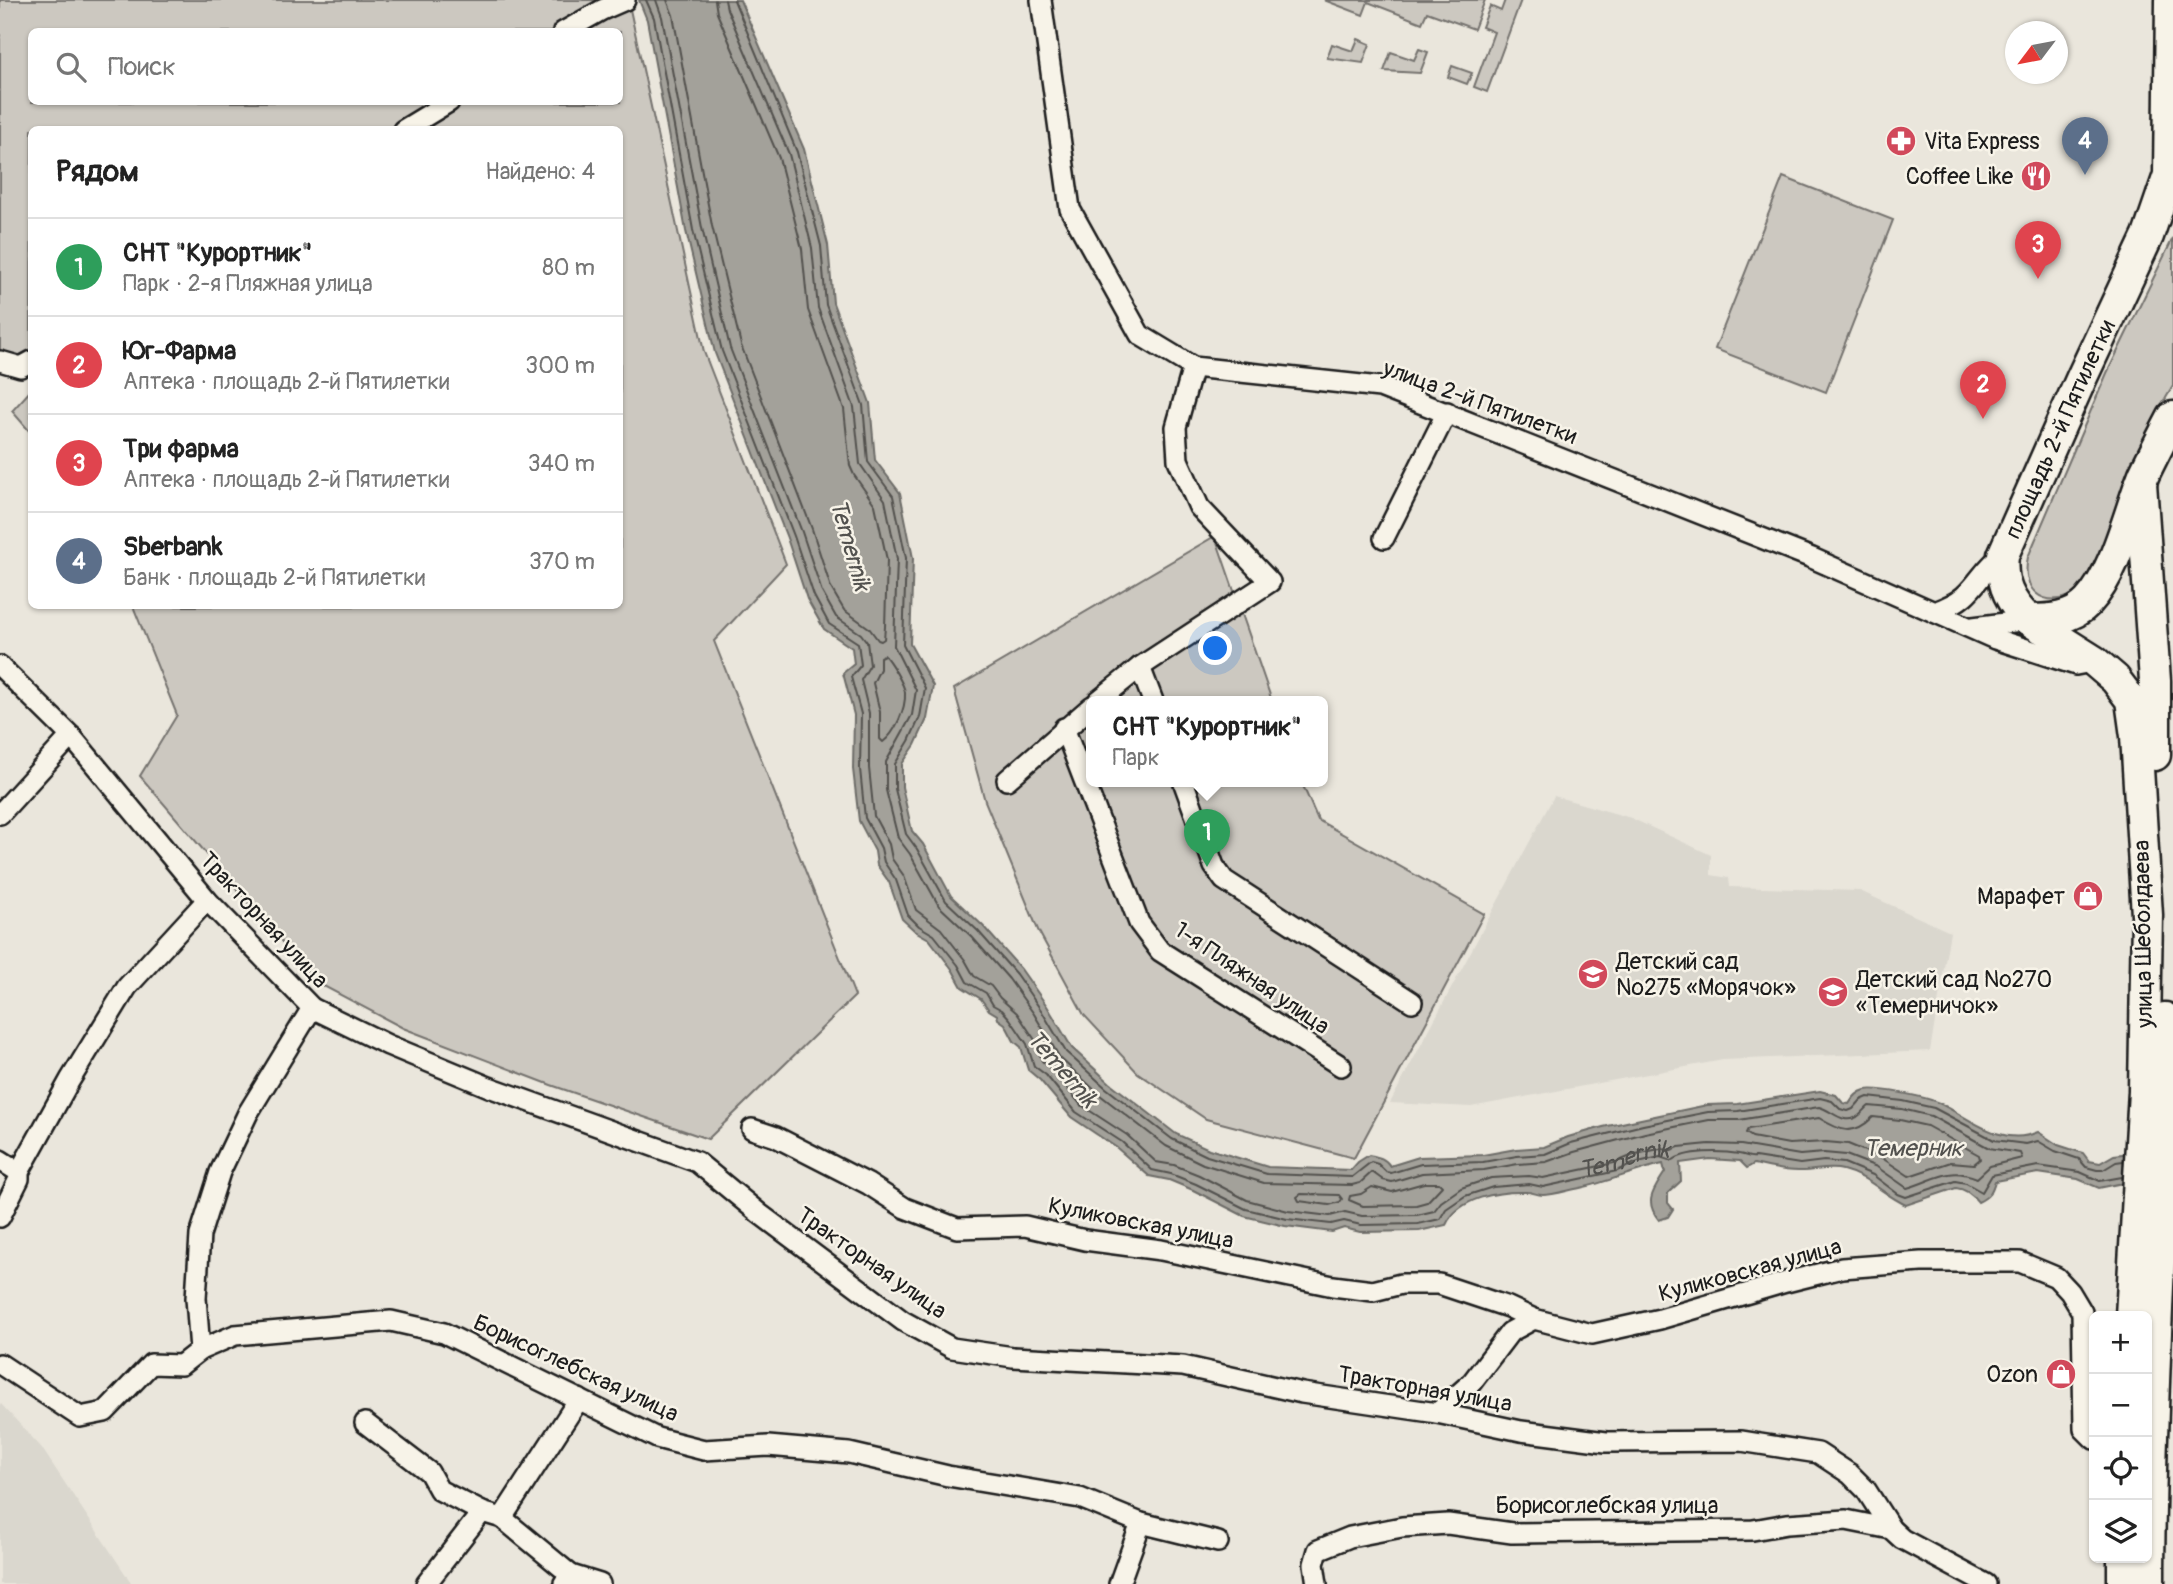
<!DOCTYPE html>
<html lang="ru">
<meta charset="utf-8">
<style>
body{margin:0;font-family:Pangolin,sans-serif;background:#f6f6f6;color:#222}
.controls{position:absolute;right:21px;bottom:21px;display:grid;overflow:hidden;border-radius:10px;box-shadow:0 2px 5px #0004}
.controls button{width:63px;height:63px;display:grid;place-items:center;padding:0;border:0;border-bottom:2px solid #e0e0e0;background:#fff;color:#222;font:35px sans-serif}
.compass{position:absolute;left:2005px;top:21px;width:63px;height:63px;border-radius:50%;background:#fff;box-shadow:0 2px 5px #0004;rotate:238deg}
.you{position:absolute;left:1216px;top:649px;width:24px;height:24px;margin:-18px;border:5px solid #fff;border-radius:50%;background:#1a73e8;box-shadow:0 0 0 10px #1a73e833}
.badge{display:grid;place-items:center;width:46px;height:46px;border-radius:50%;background:#0b8043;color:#fff;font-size:23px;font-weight:700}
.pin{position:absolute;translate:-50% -58px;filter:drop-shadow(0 2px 4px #0008)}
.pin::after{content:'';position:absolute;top:37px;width:24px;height:21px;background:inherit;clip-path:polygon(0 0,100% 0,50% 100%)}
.popup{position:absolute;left:1086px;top:696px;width:242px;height:91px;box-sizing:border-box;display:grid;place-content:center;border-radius:10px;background:#fff;filter:drop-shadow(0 2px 5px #0005);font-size:23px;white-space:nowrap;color:#767676}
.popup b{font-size:26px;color:#222}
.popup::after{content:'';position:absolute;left:50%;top:100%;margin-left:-14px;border:14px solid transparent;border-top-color:#fff}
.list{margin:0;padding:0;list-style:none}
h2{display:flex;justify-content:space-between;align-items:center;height:91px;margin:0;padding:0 28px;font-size:30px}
h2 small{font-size:23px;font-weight:400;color:#767676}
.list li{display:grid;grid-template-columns:46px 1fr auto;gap:21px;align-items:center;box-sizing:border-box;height:98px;padding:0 28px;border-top:2px solid #e0e0e0}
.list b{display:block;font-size:26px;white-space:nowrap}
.list p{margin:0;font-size:23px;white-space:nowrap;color:#767676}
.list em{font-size:23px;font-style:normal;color:#767676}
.icon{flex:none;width:38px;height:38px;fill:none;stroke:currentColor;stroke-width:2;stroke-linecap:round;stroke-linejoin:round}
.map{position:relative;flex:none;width:2173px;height:1584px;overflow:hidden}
.search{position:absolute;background:#fff;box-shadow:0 2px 5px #0004;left:28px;top:28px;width:595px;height:77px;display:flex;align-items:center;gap:18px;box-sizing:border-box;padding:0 24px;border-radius:10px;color:#767676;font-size:26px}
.panel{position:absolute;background:#fff;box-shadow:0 2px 5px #0004;left:28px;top:126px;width:595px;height:483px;border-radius:10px}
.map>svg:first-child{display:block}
.built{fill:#dad7ce}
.green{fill:#ccc8c0;stroke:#74726e;stroke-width:2;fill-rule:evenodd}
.water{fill:#a3a19a;stroke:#6d6c68;stroke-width:2}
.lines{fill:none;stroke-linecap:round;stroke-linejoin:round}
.shore{stroke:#52514e;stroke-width:2}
.street-casing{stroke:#1c1c1c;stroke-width:24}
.primary-casing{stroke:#1c1c1c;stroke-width:35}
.street{stroke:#f7f3e8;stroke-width:19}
.primary{stroke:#f7f3e8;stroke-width:30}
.labels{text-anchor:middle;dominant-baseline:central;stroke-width:5;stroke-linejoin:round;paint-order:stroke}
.poi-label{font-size:23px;fill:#1c1c1c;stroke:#f7f3e8;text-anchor:start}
.street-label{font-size:23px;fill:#1c1c1c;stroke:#f7f3e8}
.water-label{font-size:24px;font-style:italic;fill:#52514e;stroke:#f7f3e8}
</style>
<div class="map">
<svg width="2173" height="1584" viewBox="0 0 2173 1584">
<rect width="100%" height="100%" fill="#eae6dc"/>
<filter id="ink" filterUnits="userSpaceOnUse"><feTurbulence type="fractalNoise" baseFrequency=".0143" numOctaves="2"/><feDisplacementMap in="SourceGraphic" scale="14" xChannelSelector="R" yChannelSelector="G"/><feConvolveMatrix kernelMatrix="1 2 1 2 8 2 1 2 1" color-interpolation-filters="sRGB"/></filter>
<g filter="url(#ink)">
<g class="built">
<path d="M 1554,796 L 1631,818 L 1711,855 L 1711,875 L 1729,878 L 1730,887 L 1860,891 L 1950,932 L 1930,1051 L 1723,1060 L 1471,1107 L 1390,1103 Z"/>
<path d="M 0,1403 L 41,1447 L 132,1584 L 0,1584 Z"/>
</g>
<g class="green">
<path d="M 0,0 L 628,0 L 704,352 L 786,564 L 714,641 L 855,996 L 708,1139 L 551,1085 L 403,1028 L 316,982 L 140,776 L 177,715 L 133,606 L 620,606 L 620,130 L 32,130 L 31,349 L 16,357 L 0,350 ZM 32,32 L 620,32 L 620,102 L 32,102 Z"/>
<path d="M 1324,0 L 1485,0 L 1474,29 L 1427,12 L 1422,23 L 1368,2 L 1363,15 Z"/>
<path d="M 1505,0 L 1521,0 L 1487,92 L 1474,87 L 1494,32 L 1482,27 L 1490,6 L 1501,11 Z"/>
<path d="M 1358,39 L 1370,44 L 1363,63 L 1327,58 L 1332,44 L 1353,51 Z"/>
<path d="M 1419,49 L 1428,52 L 1420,73 L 1384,71 L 1391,52 L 1414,60 Z"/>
<path d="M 1452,66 L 1472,73 L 1467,84 L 1448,77 Z"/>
<path d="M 1783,177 L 1893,220 L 1826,392 L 1715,349 Z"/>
<path d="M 2173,238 L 2173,386 L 2163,403 L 2089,580 C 2062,614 2018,602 2028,557 L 2107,373 Z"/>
<path d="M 31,390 L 32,433 L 31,433 L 12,411 Z"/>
<path d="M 1215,536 L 1272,701 L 1092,701 L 1092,781 L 1301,781 L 1318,820 L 1484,914 L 1354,1158 L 1206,1119 L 1138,1073 L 1084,1015 L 1038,930 L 985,801 L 954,689 Z"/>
</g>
<path class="water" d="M 639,0 L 740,0 L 804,149 L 828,245 L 833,303 L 870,403 L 875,460 L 900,493 L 913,558 L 910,644 L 933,686 L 927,719 L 915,745 L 902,764 L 902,787 L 912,831 L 923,844 L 951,896 L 983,926 L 1021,969 L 1047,1006 L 1072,1048 L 1110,1083 L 1176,1134 L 1209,1149 L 1268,1167 L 1351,1170 L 1358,1162 L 1369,1155 C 1379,1157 1385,1158 1390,1166 L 1419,1157 L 1483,1155 L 1516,1149 L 1544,1147 L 1568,1137 L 1603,1127 L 1707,1105 L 1737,1104 L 1820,1091 L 1836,1095 L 1843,1103 L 1849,1104 C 1853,1097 1857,1092 1865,1090 C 1877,1087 1927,1097 1939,1103 C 1970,1118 2001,1148 2038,1132 L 2058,1145 L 2083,1153 L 2089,1161 L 2100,1163 L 2114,1155 L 2173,1148 L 2173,1181 L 2118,1184 L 2099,1188 L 2078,1179 L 2038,1173 L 1995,1181 C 1992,1192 1989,1197 1978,1202 C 1972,1194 1966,1189 1956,1188 L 1906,1205 C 1884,1195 1868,1176 1843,1170 C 1828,1166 1813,1172 1798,1171 C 1783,1171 1768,1167 1754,1164 L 1747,1168 L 1740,1161 L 1710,1159 L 1680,1163 L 1681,1181 L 1668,1193 L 1668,1203 L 1673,1209 L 1668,1217 L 1659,1220 C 1643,1201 1654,1190 1665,1172 L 1663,1164 C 1635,1170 1609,1182 1580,1188 C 1569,1190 1553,1195 1543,1195 C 1537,1195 1532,1192 1527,1192 C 1499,1191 1459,1197 1446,1225 L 1419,1231 L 1360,1232 L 1344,1228 L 1332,1232 L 1285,1226 L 1244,1216 L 1193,1190 L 1169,1180 L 1149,1176 L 1117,1148 L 1071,1117 L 1040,1080 L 1028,1070 L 1021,1047 L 1014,1041 L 1005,1024 L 998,1019 L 997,1015 L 989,1010 L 981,999 L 962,987 L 952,969 L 929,939 L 915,931 L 902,919 L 889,882 L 877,865 L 875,851 L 859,821 L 853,769 L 854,715 L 843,673 L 854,664 L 852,648 L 824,629 L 807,599 L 787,538 L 715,353 L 686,231 L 647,20 Z"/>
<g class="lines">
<g class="shore">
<path d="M 646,0 L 654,18 L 693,230 L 722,351 L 794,536 L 814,596 L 829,624 L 858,643 L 861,665 L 851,677 L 861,714 L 860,769 L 865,818 L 881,848 L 884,862 L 896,880 L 908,915 L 919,926 L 934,935 L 958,965 L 967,982 L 986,993 L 993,1005 L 1002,1010 L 1010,1019 L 1027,1044 L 1034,1066 L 1046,1075 L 1076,1112 L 1122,1142 L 1152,1170 L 1171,1174 L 1196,1184 L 1246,1209 L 1287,1219 L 1331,1224 L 1344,1221 L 1361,1225 L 1418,1224 L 1440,1219 L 1446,1209 L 1465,1196 L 1493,1187 L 1529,1184 L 1543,1187 L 1617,1171 L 1638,1162 L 1660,1157 L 1672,1161 C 1685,1150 1722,1151 1739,1154 C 1747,1155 1748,1158 1755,1157 L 1800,1164 L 1824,1161 L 1844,1163 L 1873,1175 L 1898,1194 L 1906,1197 L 1955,1181 L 1966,1183 L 1982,1192 L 1992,1175 L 2038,1166 L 2080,1172 L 2100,1181 L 2122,1177"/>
<path id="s1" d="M 656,0 L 662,17 L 702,228 L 730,348 L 802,532 L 822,592 L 836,617 L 861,634 L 867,642 L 870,665 L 861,680 L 869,713 L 869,768 L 874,816 L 889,844 L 892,859 L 904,876 L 916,910 L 941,929 L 965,960 L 974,976 L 991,986 L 1000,998 L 1017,1013 L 1035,1040 L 1042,1061 L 1052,1070 L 1081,1105 L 1127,1135 L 1156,1162 L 1174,1165 L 1199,1175 L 1247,1200 L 1288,1211 L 1330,1216 L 1345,1212 L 1362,1216 L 1417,1215 L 1434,1211 L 1441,1202 L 1461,1188 L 1491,1178 L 1529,1176 L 1543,1178 L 1614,1163 L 1636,1154 L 1659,1149 L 1671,1150 L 1679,1147 L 1709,1144 L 1741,1145 L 1800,1155 L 1824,1153 L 1846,1155 L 1877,1167 L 1907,1188 C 1936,1180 1947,1166 1977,1178 L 1990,1166 L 2022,1158 L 2020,1153 L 1989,1148 L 1931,1116 L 1902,1109 L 1869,1106 C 1865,1109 1862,1114 1857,1117 C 1842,1125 1832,1110 1819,1107 L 1739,1120 L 1709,1120 L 1645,1133 L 1574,1152 L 1546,1162 L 1518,1164 L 1484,1170 L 1422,1173 L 1392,1182 L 1383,1180 L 1372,1172 L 1360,1183 L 1352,1185 L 1264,1183 L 1203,1164 L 1166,1146 L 1100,1095 L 1060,1058 L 1034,1014 L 1009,979 L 972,937 L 939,906 L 910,854 L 898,838 L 886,790 L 886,762 L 912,715 L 916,690 L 894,646 L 897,559 L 885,500 L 860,464 L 854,407 L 818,308 L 812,248 L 789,154 L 727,9 L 725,0"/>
<path d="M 667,0 L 673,15 L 712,226 L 741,345 L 812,529 L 831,588 L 844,610 L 869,628 L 878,640 L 881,641 L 884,639 L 885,627 L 887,560 L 875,505 L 854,475 L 850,466 L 844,409 L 808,310 L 802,249 L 779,158 L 717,13 L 715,0"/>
<path d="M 734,0 L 797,152 L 821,246 L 826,305 L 863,405 L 868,462 L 893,496 L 906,558 L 903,645 L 925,688 L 920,717 L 909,741 L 895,764 L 895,789 L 906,834 L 917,849 L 946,901 L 978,931 L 1016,974 L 1041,1010 L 1066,1052 L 1106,1088 L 1172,1139 L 1207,1156 L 1267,1174 L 1352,1177 L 1371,1162 L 1378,1164 L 1386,1172 L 1391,1173 L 1421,1164 L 1483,1162 L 1517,1156 L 1545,1154 L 1571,1143 L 1643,1125 L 1708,1112 L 1738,1111 L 1820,1098 L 1832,1101 L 1840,1109 L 1848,1111 L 1853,1109 L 1861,1100 L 1868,1097 L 1903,1101 L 1934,1108 L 1994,1140 L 2026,1144 L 2038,1141 L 2055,1151 L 2079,1159 L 2086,1167 L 2097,1170 L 2103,1170 L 2116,1162 L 2123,1161"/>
<path d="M 884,655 C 889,660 905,685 905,693 C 906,709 895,733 883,742 L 880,739 L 880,712 L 873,683 L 880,669 L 880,657 Z"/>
<path d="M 1873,1117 L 1900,1120 L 1927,1126 L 1979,1155 L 1980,1159 L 1974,1164 L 1951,1162 L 1909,1176 L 1882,1158 L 1848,1144 L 1826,1142 L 1789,1144 L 1752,1137 L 1746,1133 L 1748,1129 L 1819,1118 C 1840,1131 1853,1137 1873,1117 Z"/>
<path d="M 1424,1183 L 1439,1183 L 1442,1186 L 1427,1202 L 1416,1205 L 1363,1206 L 1349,1200 L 1350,1196 L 1361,1194 L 1372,1187 L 1392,1192 Z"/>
<path d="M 1301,1194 L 1339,1195 L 1342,1199 L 1340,1202 L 1329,1205 L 1299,1201 L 1297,1197 Z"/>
</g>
<g class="street-casing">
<g id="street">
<path d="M 1041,0 L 1070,209 L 1140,335 L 1193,367 L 1380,387 L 1812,558 L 1995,639 L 2076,665 L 2092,662"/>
<path d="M 563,32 L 602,10 L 625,0"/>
<path d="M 403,130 L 449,102"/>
<path d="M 0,361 L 21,367 L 32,361"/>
<path d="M 1384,538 L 1447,412"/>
<path d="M 1934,612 C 1945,608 1955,604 1964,596 C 1979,583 1985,567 2003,555"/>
<path d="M 1973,627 L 2029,620"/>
<path d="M 0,666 L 71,736 L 207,900 L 312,1008 L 388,1045 L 489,1087 L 697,1162 L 760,1214 L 903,1321 L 952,1348 L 1013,1357 L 1183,1366 L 1302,1393 L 1437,1413 L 1521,1431 L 1606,1442 L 1741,1441 L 1818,1453 L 1850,1474 L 1866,1490 L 1891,1529 L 1902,1539 L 1986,1584"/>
<path d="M 1140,667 L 1153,701"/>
<path d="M 1098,701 L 1140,667 L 1270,582 L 1199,507 L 1178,460 L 1176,427 L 1193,367"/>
<path d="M 1064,728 L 1139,923 L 1160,951 L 1341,1066"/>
<path d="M 1007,780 L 1092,706"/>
<path d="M 1183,781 L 1214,866 L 1224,880 L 1412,1002"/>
<path d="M 0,814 L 71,736"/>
<path d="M 752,1129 L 776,1137 L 868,1184 L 905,1208 L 957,1228 L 1025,1226 L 1085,1240 L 1161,1250 L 1333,1286 L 1373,1291 L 1401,1284 L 1439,1284 L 1508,1307 L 1534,1319"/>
<path d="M 0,1160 L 19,1172"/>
<path d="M 0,1217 L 19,1179 L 19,1172 L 70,1080 L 127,987 L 207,900"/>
<path d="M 200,1350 L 196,1298 L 200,1235 L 220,1172 L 248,1113 L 312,1008"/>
<path d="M 0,1364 L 80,1417 L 105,1412 L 151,1364 L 181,1365 L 200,1350 L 235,1335 L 391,1321 L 444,1333 L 657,1438 L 704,1450 L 768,1446 L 849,1453 L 948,1476 L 1080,1498 L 1141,1523 L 1218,1542"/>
<path d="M 1437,1413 L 1472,1382 L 1510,1332 L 1534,1319 L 1592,1334 L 1660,1319 L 1786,1282 L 1842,1268 L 1921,1262 L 2020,1262 L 2056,1277 L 2070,1292 L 2082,1312 L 2084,1429 L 2094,1439"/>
<path d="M 365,1423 L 429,1472 L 439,1490 L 482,1512 L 502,1518 L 571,1575"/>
<path d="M 502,1518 L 579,1399"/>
<path d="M 564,1583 L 571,1575 L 600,1584"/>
<path d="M 426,1584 L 482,1512"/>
<path d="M 1119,1584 L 1141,1523"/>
<path d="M 1317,1584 L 1314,1564 L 1318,1550 L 1350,1537 L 1402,1527 L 1448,1524 L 1512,1533 L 1753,1530 L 1787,1524 L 1846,1520 L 1891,1529"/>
</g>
</g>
<g class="primary-casing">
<g id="primary">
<path d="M 2141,483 L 2155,681 L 2155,755"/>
<path d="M 2029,620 C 2050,620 2072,619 2088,602 C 2116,572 2129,512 2144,474 C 2153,455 2163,436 2173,417"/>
<path id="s2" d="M 2131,1316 L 2144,1091 L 2147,915 L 2136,736 L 2131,700 L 2115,679 L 2094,661 L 2029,620 C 2009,602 2000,582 2003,555 L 2082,377 L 2148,236 L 2169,175 L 2171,0"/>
<path d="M 2123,1584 L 2123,1558"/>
<path d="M 2149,1584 C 2149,1395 2166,1207 2165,1018"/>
</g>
</g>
<use href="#street" class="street"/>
<use href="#primary" class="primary"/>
</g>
</g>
<defs>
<g id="pharmacy-disc" transform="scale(1.575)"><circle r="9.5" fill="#d1495b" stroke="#f7f3e8"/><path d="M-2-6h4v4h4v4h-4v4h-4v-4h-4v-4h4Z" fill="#fff"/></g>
<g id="restaurant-disc" transform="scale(1.575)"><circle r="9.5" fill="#d1495b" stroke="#f7f3e8"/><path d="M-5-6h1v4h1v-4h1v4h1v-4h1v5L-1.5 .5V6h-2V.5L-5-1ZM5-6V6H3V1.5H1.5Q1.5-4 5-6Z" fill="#fff"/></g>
<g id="shop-disc" transform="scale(1.575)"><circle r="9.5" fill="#d1495b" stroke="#f7f3e8"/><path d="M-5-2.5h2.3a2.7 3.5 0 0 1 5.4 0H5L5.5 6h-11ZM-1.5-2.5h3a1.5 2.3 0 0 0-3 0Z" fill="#fff"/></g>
<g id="school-disc" transform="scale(1.575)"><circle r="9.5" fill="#d1495b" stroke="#f7f3e8"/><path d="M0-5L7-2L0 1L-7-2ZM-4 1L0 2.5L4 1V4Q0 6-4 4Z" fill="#fff"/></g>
</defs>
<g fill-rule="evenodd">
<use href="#pharmacy-disc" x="1901" y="141"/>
<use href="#restaurant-disc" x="2036" y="176"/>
<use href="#shop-disc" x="2088" y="896"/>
<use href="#school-disc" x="1593" y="974"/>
<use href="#school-disc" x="1833" y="992"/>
<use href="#shop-disc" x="2061" y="1374"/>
</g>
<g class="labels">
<g class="poi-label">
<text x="1924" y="141">Vita Express</text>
<text x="2013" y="176" text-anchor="end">Coffee Like</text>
<text x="2065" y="896" text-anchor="end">Марафет</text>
<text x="1616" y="961">Детский сад<tspan x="1616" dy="26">№275 «Морячок»</tspan></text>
<text x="1856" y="979">Детский сад №270<tspan x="1856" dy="26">«Темерничок»</tspan></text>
<text x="2038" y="1374" text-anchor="end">Ozon</text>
</g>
<g class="street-label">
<text transform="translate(1480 402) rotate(20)">улица 2-й Пятилетки</text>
<text stroke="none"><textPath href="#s2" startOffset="959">площадь 2-й Пятилетки</textPath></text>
<text transform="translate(264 920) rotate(47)">Тракторная улица</text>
<text transform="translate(2143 934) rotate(-91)">улица Шеболдаева</text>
<text transform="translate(1252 978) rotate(34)">1-я Пляжная улица</text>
<text transform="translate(1141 1223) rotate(11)">Куликовская улица</text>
<text transform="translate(872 1263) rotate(35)">Тракторная улица</text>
<text transform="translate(1750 1270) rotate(-15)">Куликовская улица</text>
<text transform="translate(576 1368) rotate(25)">Борисоглебская улица</text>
<text transform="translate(1425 1389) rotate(10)">Тракторная улица</text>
<text x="1607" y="1505">Борисоглебская улица</text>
</g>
<g class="water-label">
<text transform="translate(850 545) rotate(74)">Temernik</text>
<text transform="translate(1062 1069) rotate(49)">Temernik</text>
<text x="1913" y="1148">Темерник</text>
<text stroke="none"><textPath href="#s1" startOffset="1815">Temernik</textPath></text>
</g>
</g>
</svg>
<div class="controls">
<button>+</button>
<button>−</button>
<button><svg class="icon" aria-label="locate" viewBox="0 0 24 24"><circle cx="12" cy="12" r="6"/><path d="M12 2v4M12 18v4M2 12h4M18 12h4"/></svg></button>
<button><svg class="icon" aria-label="layers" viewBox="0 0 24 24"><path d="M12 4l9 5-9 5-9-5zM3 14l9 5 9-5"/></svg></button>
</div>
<svg class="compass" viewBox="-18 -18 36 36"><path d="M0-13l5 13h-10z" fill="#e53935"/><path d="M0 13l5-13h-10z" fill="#767676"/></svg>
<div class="you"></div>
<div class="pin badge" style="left:1207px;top:867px;background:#2e9e5b">1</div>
<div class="popup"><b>СНТ &quot;Курортник&quot;</b>Парк</div>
<div class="pin badge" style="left:1983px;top:419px;background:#e0444e">2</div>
<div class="pin badge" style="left:2038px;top:279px;background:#e0444e">3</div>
<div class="pin badge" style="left:2085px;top:175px;background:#5c6f8a">4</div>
<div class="search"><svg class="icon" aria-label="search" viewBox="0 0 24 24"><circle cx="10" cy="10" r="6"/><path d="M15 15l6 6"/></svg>Поиск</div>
<section class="panel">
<h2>Рядом<small>Найдено: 4</small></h2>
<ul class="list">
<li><span class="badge" style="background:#2e9e5b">1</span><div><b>СНТ &quot;Курортник&quot;</b><p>Парк · 2-я Пляжная улица</p></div><em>80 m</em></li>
<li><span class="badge" style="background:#e0444e">2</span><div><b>Юг-Фарма</b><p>Аптека · площадь 2-й Пятилетки</p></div><em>300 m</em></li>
<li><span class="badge" style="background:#e0444e">3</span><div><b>Три фарма</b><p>Аптека · площадь 2-й Пятилетки</p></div><em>340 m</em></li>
<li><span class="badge" style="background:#5c6f8a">4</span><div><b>Sberbank</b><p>Банк · площадь 2-й Пятилетки</p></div><em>370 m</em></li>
</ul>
</section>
</div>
